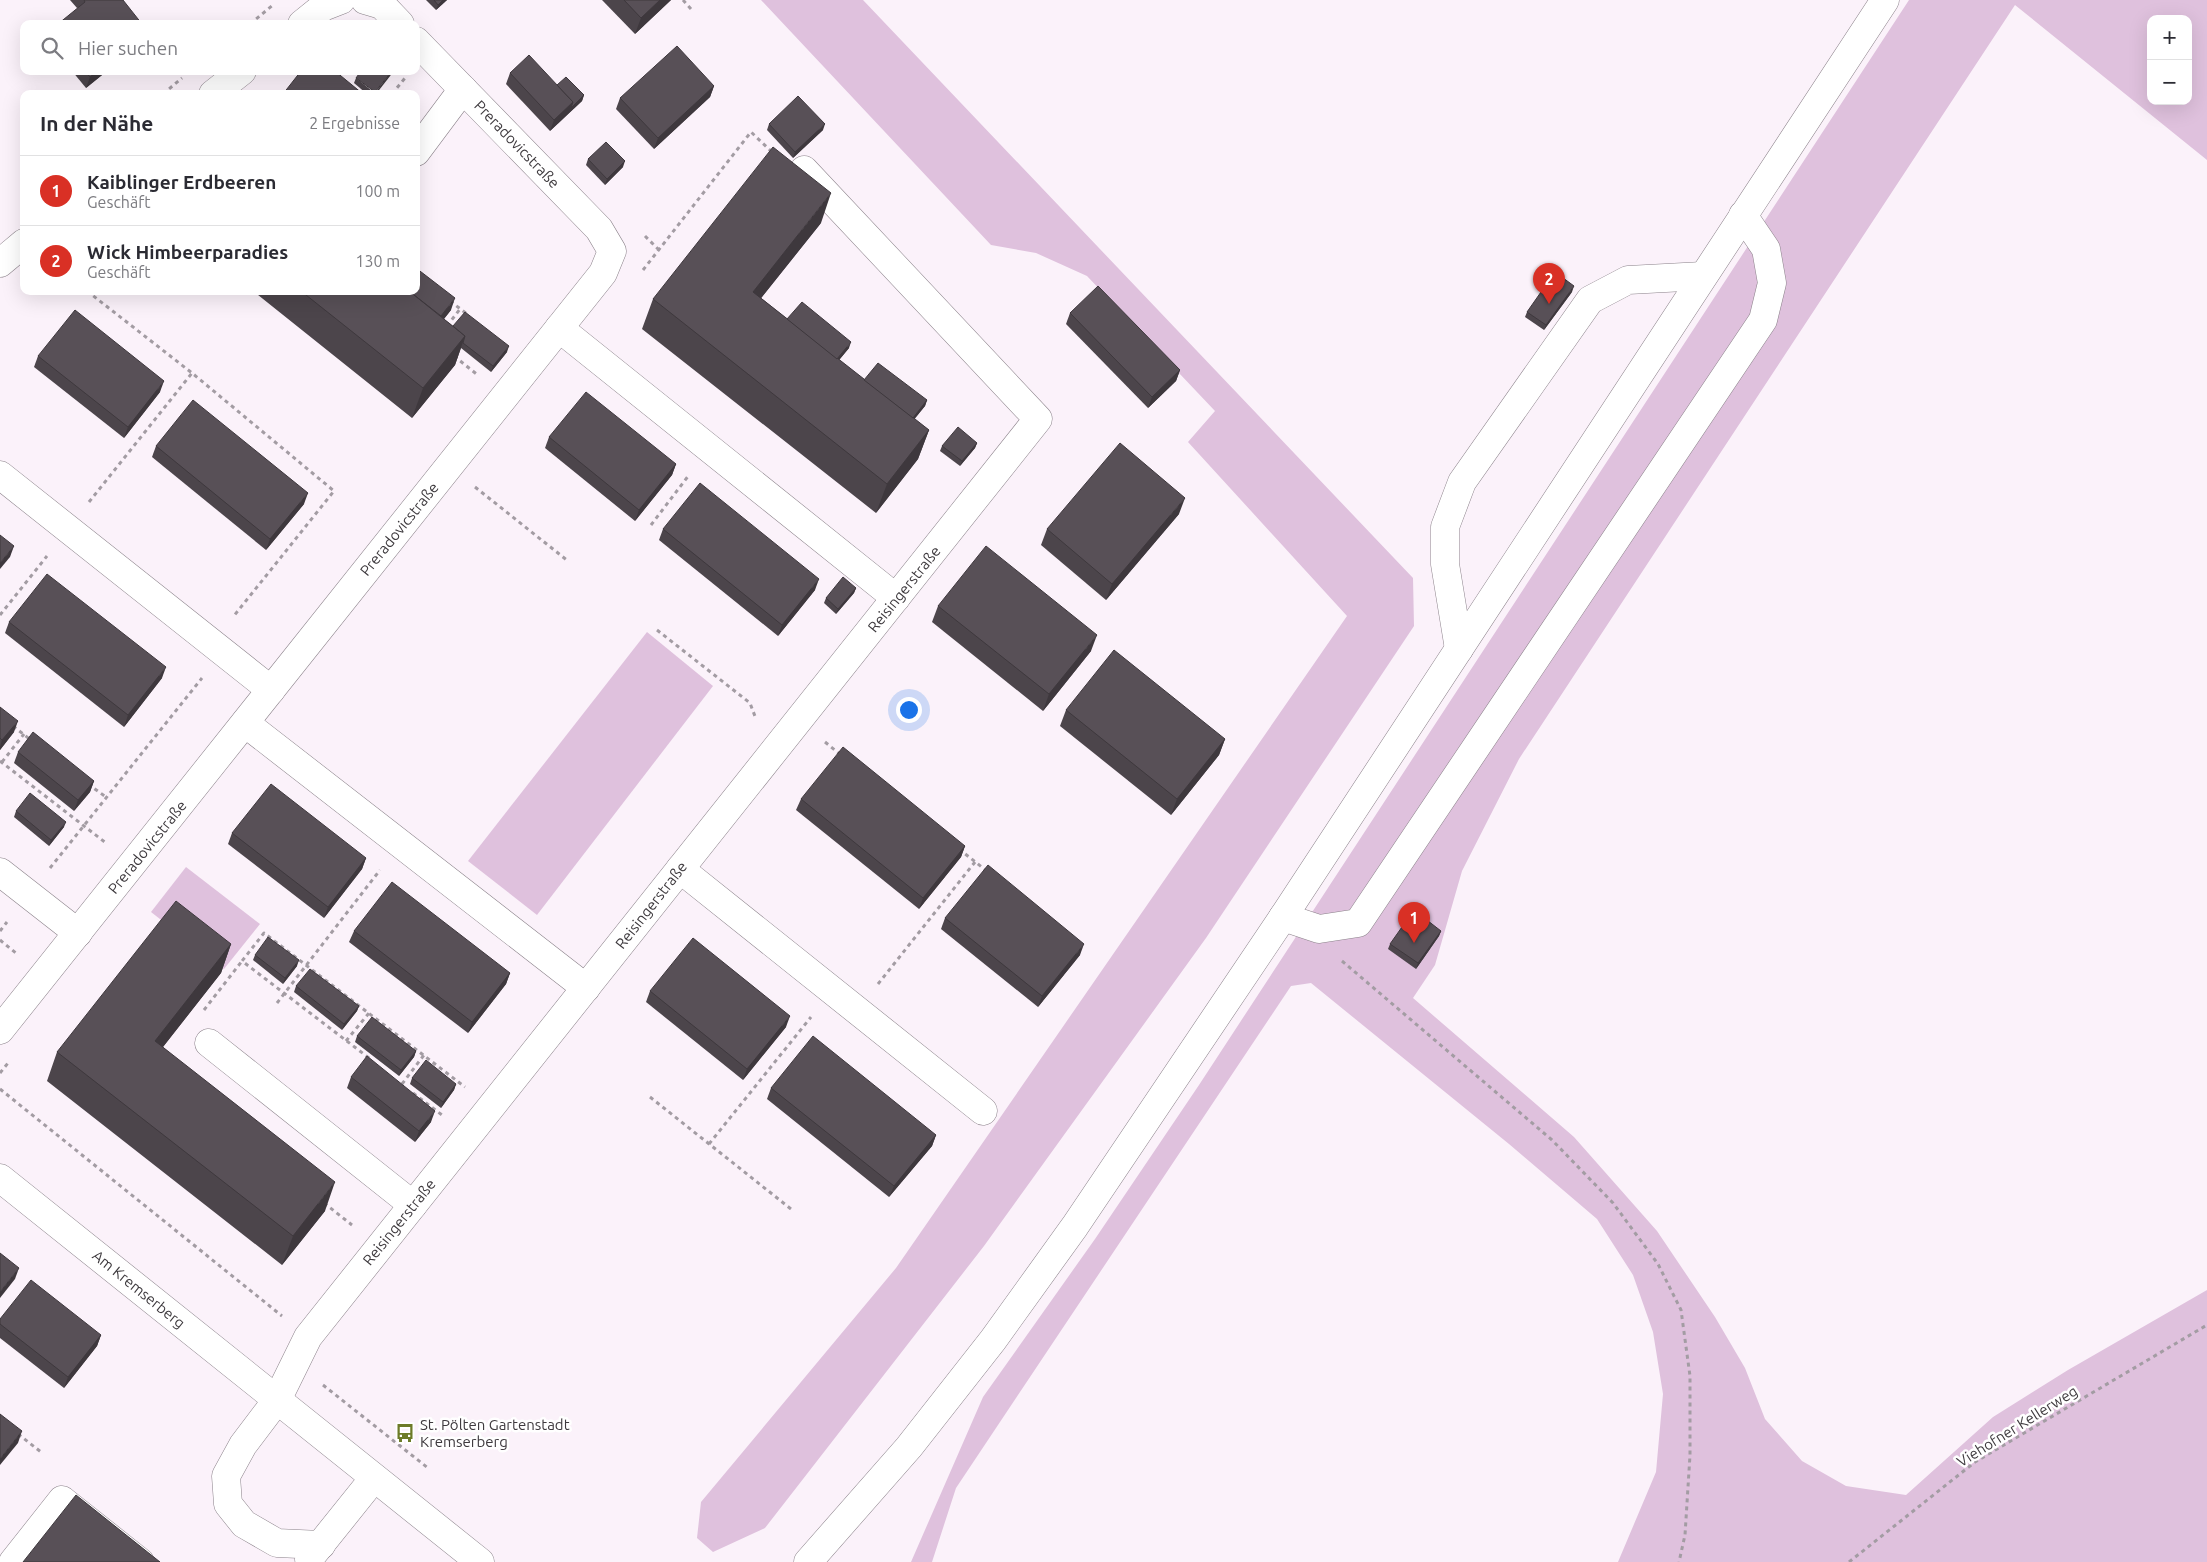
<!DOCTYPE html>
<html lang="de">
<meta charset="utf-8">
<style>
body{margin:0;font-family:Ubuntu,sans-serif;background:#f7f7f7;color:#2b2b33}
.controls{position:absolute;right:15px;top:15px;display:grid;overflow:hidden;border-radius:10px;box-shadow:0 5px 20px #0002}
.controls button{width:45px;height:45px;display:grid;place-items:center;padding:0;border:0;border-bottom:1px solid #e1e1e2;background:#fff;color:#2b2b33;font:25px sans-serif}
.you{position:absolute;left:908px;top:709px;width:18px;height:18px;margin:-12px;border:4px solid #fff;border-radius:50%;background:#1a73e8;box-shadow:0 0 0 8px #1a73e833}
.badge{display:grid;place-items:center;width:32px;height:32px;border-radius:50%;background:#d93025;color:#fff;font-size:16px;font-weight:700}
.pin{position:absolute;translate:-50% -41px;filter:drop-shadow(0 1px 2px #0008)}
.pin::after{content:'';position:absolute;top:26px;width:18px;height:15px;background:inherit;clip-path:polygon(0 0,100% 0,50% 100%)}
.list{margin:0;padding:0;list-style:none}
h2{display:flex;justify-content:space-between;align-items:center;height:65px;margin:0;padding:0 20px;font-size:21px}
h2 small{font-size:16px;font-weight:400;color:#7c7c81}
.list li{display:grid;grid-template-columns:32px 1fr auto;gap:15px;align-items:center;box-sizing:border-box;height:70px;padding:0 20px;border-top:1px solid #e1e1e2}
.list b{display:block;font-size:19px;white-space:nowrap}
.list p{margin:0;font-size:16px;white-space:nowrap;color:#7c7c81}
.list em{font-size:16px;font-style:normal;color:#7c7c81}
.icon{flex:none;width:28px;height:28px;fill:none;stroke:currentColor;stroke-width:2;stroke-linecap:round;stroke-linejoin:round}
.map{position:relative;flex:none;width:2207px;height:1562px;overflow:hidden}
.search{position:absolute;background:#fff;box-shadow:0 5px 20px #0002;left:20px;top:20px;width:400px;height:55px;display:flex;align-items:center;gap:12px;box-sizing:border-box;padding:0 18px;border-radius:10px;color:#7c7c81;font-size:19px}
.panel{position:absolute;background:#fff;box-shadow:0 5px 20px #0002;left:20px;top:90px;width:400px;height:205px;border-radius:10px}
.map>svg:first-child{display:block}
.green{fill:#dfc1dd;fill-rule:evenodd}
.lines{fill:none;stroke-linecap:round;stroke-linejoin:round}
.minor-casing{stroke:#8b828a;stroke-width:29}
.major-casing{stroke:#8b828a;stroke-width:29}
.path{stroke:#a39ca3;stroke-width:3;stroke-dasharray:4 4;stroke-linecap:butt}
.minor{stroke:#fff;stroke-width:28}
.major{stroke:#fff;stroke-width:28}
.wall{fill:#4c454b}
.shaded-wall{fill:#3e383d}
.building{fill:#585057;stroke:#3e383d}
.labels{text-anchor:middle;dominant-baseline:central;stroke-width:5;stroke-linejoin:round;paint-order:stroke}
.street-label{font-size:15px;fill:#3e3a3e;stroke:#fff}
.poi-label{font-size:15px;fill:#3e3a3e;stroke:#fff;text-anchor:start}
</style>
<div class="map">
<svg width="2207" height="1562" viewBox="0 0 2207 1562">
<rect width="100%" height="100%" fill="#fbf2fa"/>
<g class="green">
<path d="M 761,0 L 863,0 L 1413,578 L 1414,626 L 1206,938 L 984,1246 L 765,1528 L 713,1552 L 697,1538 L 701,1502 L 896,1268 L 1347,616 L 1188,442 L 1215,411 L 1087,276 L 1036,253 L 991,245 Z"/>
<path d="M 1909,0 L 2207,0 L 2207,160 L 2015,5 L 1519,759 L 1462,871 L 1435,965 L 1413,998 L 1574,1137 L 1657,1231 L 1715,1317 L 1745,1368 L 1765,1419 L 1802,1461 L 1846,1486 L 1906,1495 L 1993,1417 L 2068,1370 L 2207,1290 L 2207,1562 L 1618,1562 L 1656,1472 L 1663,1394 L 1653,1332 L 1633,1275 L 1597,1219 L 1509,1144 L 1311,983 L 1291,986 L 956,1488 L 932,1562 L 911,1562 L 983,1397 L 1095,1239 L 1199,1085 ZM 2151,19 L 2188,19 L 2188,101 L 2151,101 Z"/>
<path d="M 647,632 L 713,686 L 537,915 L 468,861 Z"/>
<path d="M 186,867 L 260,924 L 224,969 L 151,912 Z"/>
</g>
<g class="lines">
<g class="minor-casing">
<g id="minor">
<path d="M 365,0 L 382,5 L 400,24"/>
<path d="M 302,24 L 323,7 L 341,0"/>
<path d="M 213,94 L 242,71"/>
<path d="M 416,152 L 463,89"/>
<path d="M 0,263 L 24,243"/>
<path d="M 559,328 L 896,598"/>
<path d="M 0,475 L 271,690"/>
<path d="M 1459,649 L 1445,564 L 1445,527 L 1462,482 L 1590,300 L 1628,280 L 1703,276"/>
<path d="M 245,723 L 586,988"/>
<path d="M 680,869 L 983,1111"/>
<path d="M 0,872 L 78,933"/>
<path d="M 1283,917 L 1319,929 L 1358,923 L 1763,320 L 1772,283 L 1766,249 L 1743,215"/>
<path d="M 0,1030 L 603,273 L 612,251 L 599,229 L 416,41"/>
<path d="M 209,1043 L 413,1205"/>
<path d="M 0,1178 L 480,1562"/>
<path d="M 321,1545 L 277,1543 L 244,1524 L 228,1504 L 226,1476 L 243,1445 L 277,1400 L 308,1337 L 1038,419 L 804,170"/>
<path d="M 309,1559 L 374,1478"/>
<path d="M 13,1562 L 62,1500 L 140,1562"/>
</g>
</g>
<g class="major-casing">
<path id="major" d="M 808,1562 L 909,1447 L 993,1340 L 1075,1226 L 1283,917 L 1885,0"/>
</g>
<g class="path">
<path d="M 683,0 L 691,9"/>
<path d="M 250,24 L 273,5"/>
<path d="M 163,94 L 182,78"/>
<path d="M 392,94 L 405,78"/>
<path d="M 645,236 L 659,250"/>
<path d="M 643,270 L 751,132 L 772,152"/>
<path d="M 87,291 L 192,373 L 334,491 L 233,617"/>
<path d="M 450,301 L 467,314"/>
<path d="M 447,326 L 460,309"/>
<path d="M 454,356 L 479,376"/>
<path d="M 475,487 L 568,561"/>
<path d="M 89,502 L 192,373"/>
<path d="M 651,525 L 689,475"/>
<path d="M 0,615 L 47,556"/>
<path d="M 657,630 L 750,703 L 756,719"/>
<path d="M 13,726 L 32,741"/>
<path d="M 825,742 L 841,755"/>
<path d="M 0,761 L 106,843"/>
<path d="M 2,762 L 24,734"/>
<path d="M 88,784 L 106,797"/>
<path d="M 959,849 L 988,872"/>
<path d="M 50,868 L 202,678"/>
<path d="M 0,931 L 7,922"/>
<path d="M 0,940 L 17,954"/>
<path d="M 1342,961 L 1552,1140 L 1613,1203 L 1658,1264 L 1681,1310 L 1690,1376 L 1690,1455 L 1685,1535 L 1679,1562"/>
<path d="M 878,984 L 975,862"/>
<path d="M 277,1003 L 380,870"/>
<path d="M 204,1010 L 242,961"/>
<path d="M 346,1041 L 369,1013"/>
<path d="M 369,1058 L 242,961 L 264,933 L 465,1087"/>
<path d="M 0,1073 L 8,1063"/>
<path d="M 402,1084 L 424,1055"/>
<path d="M 0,1089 L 282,1316"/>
<path d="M 413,1093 L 442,1115"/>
<path d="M 650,1097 L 791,1209"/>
<path d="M 709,1144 L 811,1017"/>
<path d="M 324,1203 L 352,1225"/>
<path d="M 323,1385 L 428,1468"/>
<path d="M 18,1434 L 41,1452"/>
<path d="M 1849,1562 L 1975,1462 L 2207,1325"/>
</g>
<use href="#minor" class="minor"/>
<use href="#major" class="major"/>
</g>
<g class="wall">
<path d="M 70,0 L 123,0 L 77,8 Z"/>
<path d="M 426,0 L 447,0 L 436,10 Z"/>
<path d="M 602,0 L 671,0 L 635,34 Z"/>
<path d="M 72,71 L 107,71 L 86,88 Z"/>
<path d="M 510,73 L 557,85 L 584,95 L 582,101 L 550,131 L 506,84 Z"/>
<path d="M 356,78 L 376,94 L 367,94 L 354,83 Z"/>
<path d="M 714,86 L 710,97 L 654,149 L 616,109 L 620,98 Z"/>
<path d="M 769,124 L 823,130 L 793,158 L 767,130 Z"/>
<path d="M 588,159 L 623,167 L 605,185 L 586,165 Z"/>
<path d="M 821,223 L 761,298 L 787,319 L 849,348 L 839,360 L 864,380 L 927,400 L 925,406 L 914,419 L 929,430 L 918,459 L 876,513 L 642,329 L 653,299 Z"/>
<path d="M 253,291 L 416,291 L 451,310 L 444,319 L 453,326 L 507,352 L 491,372 L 461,348 L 455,365 L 412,418 Z"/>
<path d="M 1572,292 L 1544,330 L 1525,317 L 1527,312 Z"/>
<path d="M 1070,313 L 1180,370 L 1176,381 L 1148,408 L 1066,324 Z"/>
<path d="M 38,356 L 160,392 L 124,438 L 34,367 Z"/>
<path d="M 549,437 L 676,464 L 672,475 L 635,521 L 545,448 Z"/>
<path d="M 977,443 L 975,448 L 960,466 L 940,451 L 942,446 Z"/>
<path d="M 156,446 L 304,504 L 266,550 L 152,457 Z"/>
<path d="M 1179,514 L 1106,600 L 1041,545 L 1047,529 Z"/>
<path d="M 663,529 L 815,590 L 778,636 L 659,540 Z"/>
<path d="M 856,588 L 854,593 L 836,614 L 824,603 L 826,598 Z"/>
<path d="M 938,606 L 1091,651 L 1043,711 L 932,622 Z"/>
<path d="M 9,622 L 162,678 L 124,727 L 5,633 Z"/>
<path d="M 0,707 L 14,732 L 0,750 Z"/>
<path d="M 1066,710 L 1225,739 L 1219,755 L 1171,815 L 1060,726 Z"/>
<path d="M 18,752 L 94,781 L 90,792 L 74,811 L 14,763 Z"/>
<path d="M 801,799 L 965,846 L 961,857 L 919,909 L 796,810 Z"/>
<path d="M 16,811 L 64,827 L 49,846 L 14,817 Z"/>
<path d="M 232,833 L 366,858 L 362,869 L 324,918 L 228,844 Z"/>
<path d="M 945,918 L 1080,955 L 1038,1007 L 941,929 Z"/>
<path d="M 354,931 L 510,973 L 506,984 L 468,1033 L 349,942 Z"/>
<path d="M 1441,931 L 1439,936 L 1416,969 L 1388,949 L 1390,944 Z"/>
<path d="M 231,944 L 221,973 L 163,1047 L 325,1211 L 282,1265 L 47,1081 L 57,1052 Z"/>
<path d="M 255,955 L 297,966 L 283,984 L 253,960 Z"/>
<path d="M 296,986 L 359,1006 L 357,1011 L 342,1030 L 294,992 Z"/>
<path d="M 650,991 L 786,1027 L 743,1080 L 646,1002 Z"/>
<path d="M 357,1036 L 416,1051 L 414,1057 L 399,1076 L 355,1042 Z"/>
<path d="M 351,1077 L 431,1122 L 415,1142 L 347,1088 Z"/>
<path d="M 412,1078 L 456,1084 L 454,1090 L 441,1108 L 410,1084 Z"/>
<path d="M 771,1088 L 936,1135 L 932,1146 L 889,1197 L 767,1099 Z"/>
<path d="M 0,1319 L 101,1335 L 97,1346 L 64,1388 L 0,1338 Z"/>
</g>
<g class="shaded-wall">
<path d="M 443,0 L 447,0 L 436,10 L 438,5 Z"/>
<path d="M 660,0 L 671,0 L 635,34 L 641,18 Z"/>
<path d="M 97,71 L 107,71 L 86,88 L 90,77 Z"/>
<path d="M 392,71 L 394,71 L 376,94 L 374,94 Z"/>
<path d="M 714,86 L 710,97 L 654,149 L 658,138 Z"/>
<path d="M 584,95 L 582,101 L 550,131 L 554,120 L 573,102 Z"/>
<path d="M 825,124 L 823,130 L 793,158 L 795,152 Z"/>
<path d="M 625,161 L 623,167 L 605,185 L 607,179 Z"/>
<path d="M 831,193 L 821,223 L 742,322 L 753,292 Z"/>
<path d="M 1574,286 L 1572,292 L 1544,330 L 1546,325 Z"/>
<path d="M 455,298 L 451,310 L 435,330 L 439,319 Z"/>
<path d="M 465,336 L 455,365 L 412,418 L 423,388 Z"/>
<path d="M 851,342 L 849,348 L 835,365 L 837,360 Z"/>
<path d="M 509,346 L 507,352 L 491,372 L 493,366 Z"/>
<path d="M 1180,370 L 1176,381 L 1148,408 L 1152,397 Z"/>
<path d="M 164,381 L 160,392 L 124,438 L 128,427 Z"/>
<path d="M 927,400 L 925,406 L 909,426 L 911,420 Z"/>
<path d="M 929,430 L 918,459 L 876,513 L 887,484 Z"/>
<path d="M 977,443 L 975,448 L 960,466 L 962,461 Z"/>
<path d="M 676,464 L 672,475 L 635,521 L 639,510 Z"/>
<path d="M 308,493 L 304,504 L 266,550 L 270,539 Z"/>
<path d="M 1185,498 L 1179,514 L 1106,600 L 1112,584 Z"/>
<path d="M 14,546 L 10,557 L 0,569 L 0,563 Z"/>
<path d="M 819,579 L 815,590 L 778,636 L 782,625 Z"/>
<path d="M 856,588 L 854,593 L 836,614 L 838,609 Z"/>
<path d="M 1097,635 L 1091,651 L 1043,711 L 1049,694 Z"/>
<path d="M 166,667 L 162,678 L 124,727 L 128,715 Z"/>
<path d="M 18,721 L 14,732 L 0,750 L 0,747 L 2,740 Z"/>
<path d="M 1225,739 L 1219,755 L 1171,815 L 1177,799 Z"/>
<path d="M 94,781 L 90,792 L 74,811 L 78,800 Z"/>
<path d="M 66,822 L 64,827 L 49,846 L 51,840 Z"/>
<path d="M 965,846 L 961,857 L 919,909 L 923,898 Z"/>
<path d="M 366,858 L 362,869 L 324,918 L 328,907 Z"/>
<path d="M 1441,931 L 1439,936 L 1416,969 L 1418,963 Z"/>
<path d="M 231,944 L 221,973 L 144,1071 L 155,1041 Z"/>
<path d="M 1084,944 L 1080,955 L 1038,1007 L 1042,996 Z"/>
<path d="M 299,960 L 297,966 L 283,984 L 285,978 Z"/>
<path d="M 510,973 L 506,984 L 468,1033 L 472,1022 Z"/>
<path d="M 359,1006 L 357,1011 L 342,1030 L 344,1024 Z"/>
<path d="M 790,1016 L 786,1027 L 743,1080 L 747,1069 Z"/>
<path d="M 416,1051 L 414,1057 L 399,1076 L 401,1070 Z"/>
<path d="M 456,1084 L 454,1090 L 441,1108 L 443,1102 Z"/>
<path d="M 435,1111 L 431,1122 L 415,1142 L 419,1131 Z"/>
<path d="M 936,1135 L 932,1146 L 889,1197 L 894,1186 Z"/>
<path d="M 335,1182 L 325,1211 L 282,1265 L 293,1236 Z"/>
<path d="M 19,1268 L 15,1279 L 0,1298 L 0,1292 Z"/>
<path d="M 101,1335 L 97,1346 L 64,1388 L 68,1377 Z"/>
<path d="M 22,1431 L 18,1443 L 0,1465 L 0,1459 Z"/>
</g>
<g class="building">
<path d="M 84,0 L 123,0 L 142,24 L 58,24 L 85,2 Z"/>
<path d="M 434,0 L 443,0 L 438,5 Z"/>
<path d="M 624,0 L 660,0 L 641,18 Z"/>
<path d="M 677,46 L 714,86 L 658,138 L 620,98 Z"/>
<path d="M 529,55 L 573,102 L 554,120 L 510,73 Z"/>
<path d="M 85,71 L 97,71 L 90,77 Z"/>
<path d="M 301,71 L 335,71 L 363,94 L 283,94 Z"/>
<path d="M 361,71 L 392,71 L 375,92 L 356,78 Z"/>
<path d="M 566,77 L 584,95 L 571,108 L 573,102 L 557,85 Z"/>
<path d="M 798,96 L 825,124 L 795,152 L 769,124 Z"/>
<path d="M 606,142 L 625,161 L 607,179 L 588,159 Z"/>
<path d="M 773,147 L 831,193 L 753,292 L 929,430 L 887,484 L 653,299 Z"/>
<path d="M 416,268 L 455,298 L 441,316 L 409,291 L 416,291 Z"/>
<path d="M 1555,272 L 1574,286 L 1546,325 L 1527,312 Z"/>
<path d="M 1098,286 L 1180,370 L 1152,397 L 1070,313 Z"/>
<path d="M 301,291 L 409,291 L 465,336 L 423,388 Z"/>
<path d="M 802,302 L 851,342 L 837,359 L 787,319 Z"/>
<path d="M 75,310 L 164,381 L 128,427 L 38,356 Z"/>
<path d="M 465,312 L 509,346 L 493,366 L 463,343 L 465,336 L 453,326 Z"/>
<path d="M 878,363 L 927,400 L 913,418 L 864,380 Z"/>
<path d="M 586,392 L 676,464 L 639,510 L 549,437 Z"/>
<path d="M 193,400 L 308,493 L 270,539 L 156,446 Z"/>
<path d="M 958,427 L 977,443 L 962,461 L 942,446 Z"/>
<path d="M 1120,443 L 1185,498 L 1112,584 L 1047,529 Z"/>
<path d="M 700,483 L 819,579 L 782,625 L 663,529 Z"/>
<path d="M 0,535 L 14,546 L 0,563 Z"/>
<path d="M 986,546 L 1097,635 L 1049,694 L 938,606 Z"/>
<path d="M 47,574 L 166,667 L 128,715 L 9,622 Z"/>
<path d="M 843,577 L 856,588 L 838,609 L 826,598 Z"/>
<path d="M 1114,650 L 1225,739 L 1177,799 L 1066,710 Z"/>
<path d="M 0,707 L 18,721 L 2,740 L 0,738 Z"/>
<path d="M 33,732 L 94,781 L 78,800 L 18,752 Z"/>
<path d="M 843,747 L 965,846 L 923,898 L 801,799 Z"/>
<path d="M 271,784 L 366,858 L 328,907 L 232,833 Z"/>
<path d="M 30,793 L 66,822 L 51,840 L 16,811 Z"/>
<path d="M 988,865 L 1084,944 L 1042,996 L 945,918 Z"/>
<path d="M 392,882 L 510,973 L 472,1022 L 354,931 Z"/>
<path d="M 176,901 L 231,944 L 155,1041 L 335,1182 L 293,1236 L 57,1052 Z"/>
<path d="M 1414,910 L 1441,931 L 1418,963 L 1390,944 Z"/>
<path d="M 268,937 L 299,960 L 285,978 L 255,955 Z"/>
<path d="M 693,938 L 790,1016 L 747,1069 L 650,991 Z"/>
<path d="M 310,969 L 359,1006 L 344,1024 L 296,986 Z"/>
<path d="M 372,1017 L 416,1051 L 401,1070 L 357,1036 Z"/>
<path d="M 813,1036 L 936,1135 L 894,1186 L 771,1088 Z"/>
<path d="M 367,1056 L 435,1111 L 419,1131 L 351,1077 Z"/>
<path d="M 426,1060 L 456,1084 L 443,1102 L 412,1078 Z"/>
<path d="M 0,1253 L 19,1268 L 0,1292 Z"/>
<path d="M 31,1280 L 101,1335 L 68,1377 L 0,1324 L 0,1319 Z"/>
<path d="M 0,1414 L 22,1431 L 0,1459 Z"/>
<path d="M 76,1495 L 160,1562 L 23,1562 Z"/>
</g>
<defs>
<g id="bus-bare" transform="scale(1.5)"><path d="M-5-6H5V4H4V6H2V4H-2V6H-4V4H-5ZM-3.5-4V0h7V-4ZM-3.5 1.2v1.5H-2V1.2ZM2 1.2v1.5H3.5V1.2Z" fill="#6d7b28" stroke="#fff" stroke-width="2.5" paint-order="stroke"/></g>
</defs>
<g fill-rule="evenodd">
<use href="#bus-bare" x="405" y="1433"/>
</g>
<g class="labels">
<g class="street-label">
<text transform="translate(517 144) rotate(46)">Preradovicstraße</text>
<text transform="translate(399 529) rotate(-51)">Preradovicstraße</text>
<text transform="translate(904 589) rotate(-51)">Reisingerstraße</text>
<text transform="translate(147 847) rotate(-51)">Preradovicstraße</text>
<text transform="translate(651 905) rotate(-52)">Reisingerstraße</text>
<text transform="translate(399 1222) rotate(-51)">Reisingerstraße</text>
<text transform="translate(139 1289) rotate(39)">Am Kremserberg</text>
<text transform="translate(2017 1426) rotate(-32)">Viehofner Kellerweg</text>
</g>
<g class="poi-label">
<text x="420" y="1424">St. Pölten Gartenstadt<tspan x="420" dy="17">Kremserberg</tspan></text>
</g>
</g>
</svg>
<div class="controls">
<button>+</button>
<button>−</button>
</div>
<div class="you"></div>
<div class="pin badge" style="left:1414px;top:943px">1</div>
<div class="pin badge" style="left:1549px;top:304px">2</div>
<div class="search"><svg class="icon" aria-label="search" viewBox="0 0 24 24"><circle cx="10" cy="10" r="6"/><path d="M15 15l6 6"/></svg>Hier suchen</div>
<section class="panel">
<h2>In der Nähe<small>2 Ergebnisse</small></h2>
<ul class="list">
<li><span class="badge">1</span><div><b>Kaiblinger Erdbeeren</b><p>Geschäft</p></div><em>100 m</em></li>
<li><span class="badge">2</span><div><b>Wick Himbeerparadies</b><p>Geschäft</p></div><em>130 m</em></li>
</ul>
</section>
</div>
